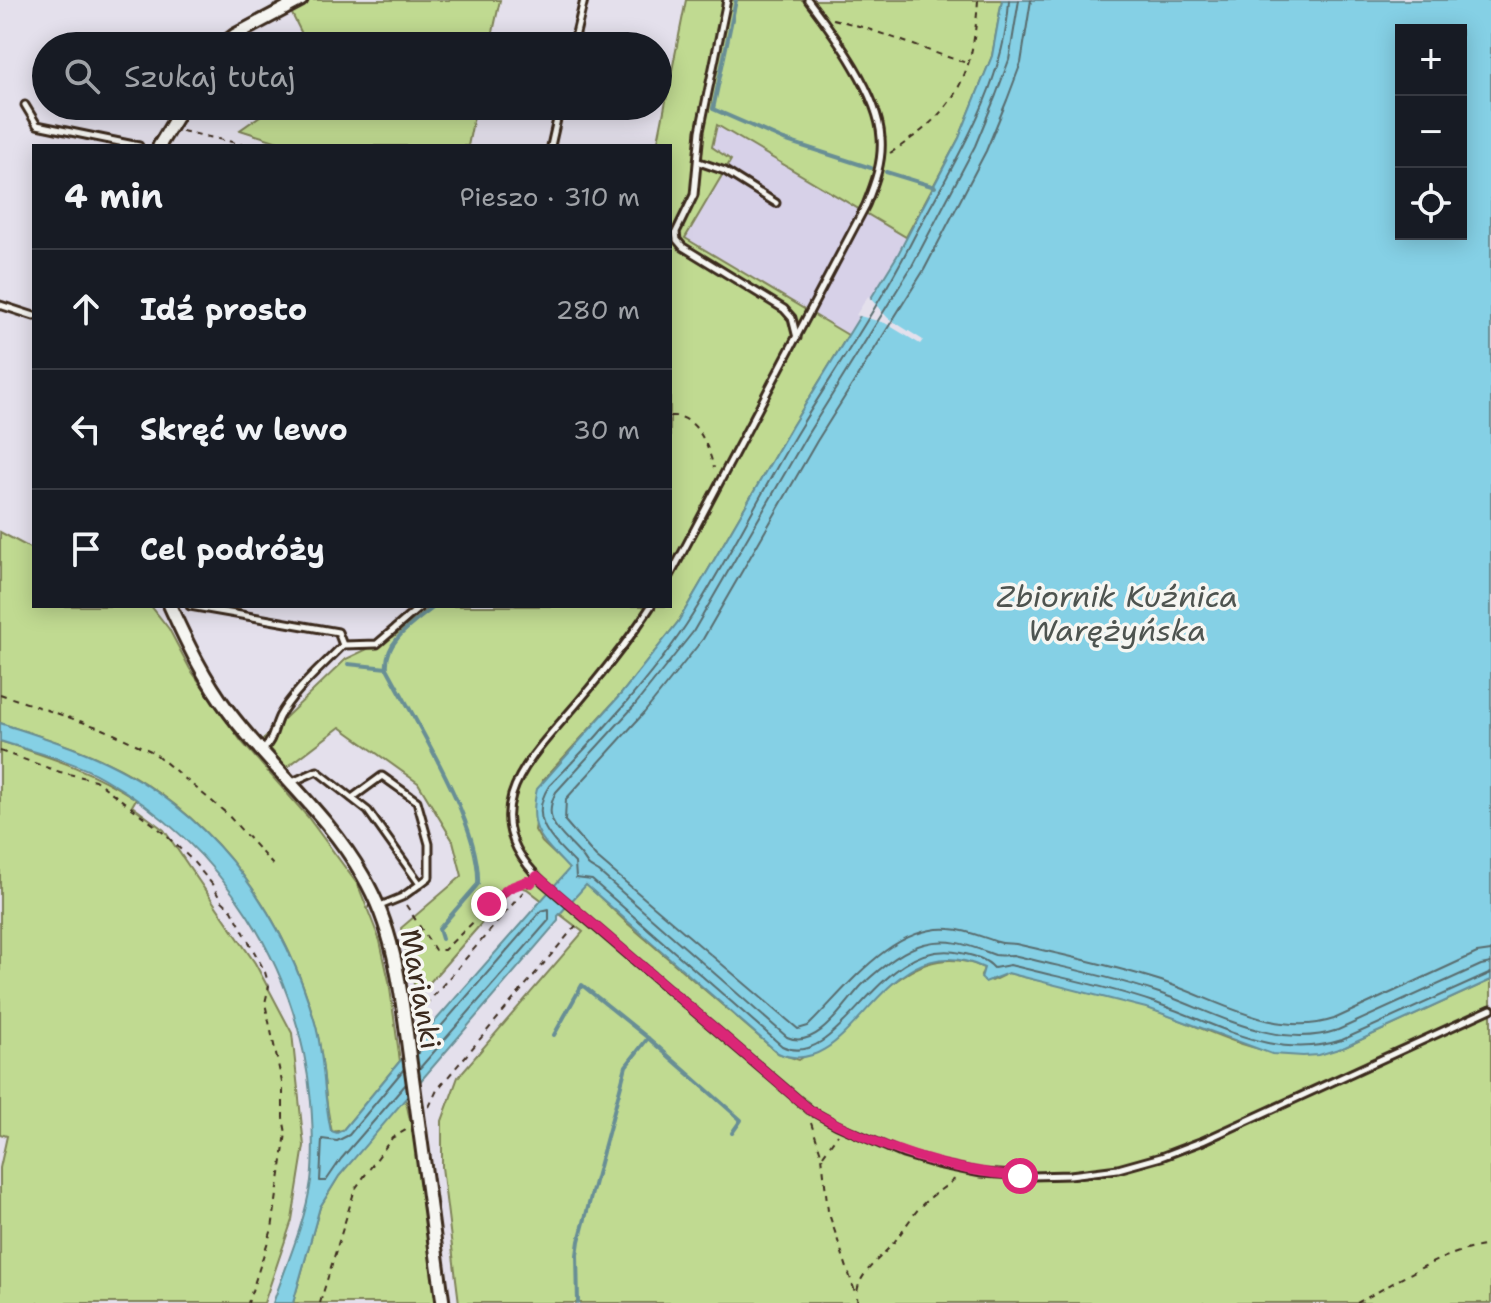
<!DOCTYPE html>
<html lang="pl">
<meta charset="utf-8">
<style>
body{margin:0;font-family:"Shantell Sans",sans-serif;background:#20242c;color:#f1f3f6}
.controls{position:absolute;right:24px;top:24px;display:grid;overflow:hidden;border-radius:0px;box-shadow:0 4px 20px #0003}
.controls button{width:72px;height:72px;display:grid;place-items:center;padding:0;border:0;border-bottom:2px solid #363941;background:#171b24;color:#f1f3f6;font:40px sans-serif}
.stop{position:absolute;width:24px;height:24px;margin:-18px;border:6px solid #db2777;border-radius:50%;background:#fff}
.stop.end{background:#db2777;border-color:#fff;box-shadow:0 2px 8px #0008}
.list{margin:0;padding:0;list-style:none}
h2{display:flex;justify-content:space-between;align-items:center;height:104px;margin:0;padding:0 32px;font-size:34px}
h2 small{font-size:26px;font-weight:400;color:#9ea1a6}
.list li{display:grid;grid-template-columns:52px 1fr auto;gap:24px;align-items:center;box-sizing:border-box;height:120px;padding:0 32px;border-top:2px solid #363941}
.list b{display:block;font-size:30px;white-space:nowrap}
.list em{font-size:26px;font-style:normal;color:#9ea1a6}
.icon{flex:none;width:44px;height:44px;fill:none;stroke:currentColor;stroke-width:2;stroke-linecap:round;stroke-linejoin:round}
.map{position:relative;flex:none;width:1491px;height:1303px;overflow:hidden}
.search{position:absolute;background:#171b24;box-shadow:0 4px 20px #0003;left:32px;top:32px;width:640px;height:88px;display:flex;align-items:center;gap:20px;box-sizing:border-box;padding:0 28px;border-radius:44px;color:#9ea1a6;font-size:30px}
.panel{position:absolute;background:#171b24;box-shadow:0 4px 20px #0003;left:32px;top:144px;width:640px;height:464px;border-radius:0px}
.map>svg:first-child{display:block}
.built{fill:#d7d1e8}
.green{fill:#c0da91;stroke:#7e8258;stroke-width:2}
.water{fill:#85d0e5;stroke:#678e95;stroke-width:2;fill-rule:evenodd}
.pier{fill:#e4e0ec}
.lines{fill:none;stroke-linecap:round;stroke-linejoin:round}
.shore{stroke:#596c6e;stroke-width:2}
.stream{stroke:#678e95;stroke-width:4}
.lane-casing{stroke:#3b2a1e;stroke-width:11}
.street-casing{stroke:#3b2a1e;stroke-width:17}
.path{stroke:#3b2a1e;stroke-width:2;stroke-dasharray:6 6;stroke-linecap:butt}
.lane{stroke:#f6f6f2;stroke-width:5}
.street{stroke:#f6f6f2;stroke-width:11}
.route{stroke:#db2777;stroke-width:10}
.labels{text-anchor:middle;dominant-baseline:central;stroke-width:7;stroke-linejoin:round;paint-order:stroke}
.street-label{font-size:28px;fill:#3b2a1e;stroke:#f6f6f2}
.water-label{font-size:30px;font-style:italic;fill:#4e5450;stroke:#f6f6f2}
</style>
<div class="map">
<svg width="1491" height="1303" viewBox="0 0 1491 1303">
<rect width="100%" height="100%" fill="#e4e0ec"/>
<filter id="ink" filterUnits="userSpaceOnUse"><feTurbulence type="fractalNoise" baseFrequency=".0125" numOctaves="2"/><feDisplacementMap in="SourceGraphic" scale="16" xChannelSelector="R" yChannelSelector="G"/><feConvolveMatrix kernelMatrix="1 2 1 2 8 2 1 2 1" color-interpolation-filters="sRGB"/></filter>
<g filter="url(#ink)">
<path class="built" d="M 718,125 L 961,271 L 906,369 L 686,238 L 732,160 L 713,147 Z"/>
<g class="green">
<path d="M 309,0 L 500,0 L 490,46 L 308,46 L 290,10 Z"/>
<path d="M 686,0 L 1002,0 L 992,56 L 959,138 L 906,237 L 717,125 L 712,147 L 731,160 L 685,238 L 848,335 L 792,426 L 678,622 L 621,694 L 543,780 L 535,830 L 542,842 L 627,923 L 778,1053 L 799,1060 C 816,1048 835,1038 851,1025 C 861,1017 867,1005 877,997 C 908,968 942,948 984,968 L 981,976 L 992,981 L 1008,973 C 1056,985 1105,994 1151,1009 C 1222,1033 1269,1069 1345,1047 L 1491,980 L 1491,1303 L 459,1303 L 442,1167 L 442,1121 L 458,1077 L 583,932 L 527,889 L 515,885 L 417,997 L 401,928 L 462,876 L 453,841 L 418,783 L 340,727 L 286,768 L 263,739 L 346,659 L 393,637 L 432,606 L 670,606 L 670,146 L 657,146 Z"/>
<path d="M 274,106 L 476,106 L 468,146 L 291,146 L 240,130 Z"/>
<path d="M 0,532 L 34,550 L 34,606 L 151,606 L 169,629 L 190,669 L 241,741 L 307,816 L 358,885 L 380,941 L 389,981 L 400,1061 L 343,1130 L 332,1132 C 323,1096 325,1059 315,1023 C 289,928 230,838 146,784 C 102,755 50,739 0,723 Z"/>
<path d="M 0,741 C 52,758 89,769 136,799 L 132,806 L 164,830 L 255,963 L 292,1033 L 304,1146 L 292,1220 L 264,1303 L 0,1303 L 0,1168 L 7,1136 L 0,1134 Z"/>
<path d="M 405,1097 L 415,1143 L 436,1303 L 293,1303 L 320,1207 L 339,1176 Z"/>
</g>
<path class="water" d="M 1002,0 L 1491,0 L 1491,980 L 1345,1047 L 1319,1055 L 1303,1056 L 1272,1054 L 1150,1009 L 1008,973 L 985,982 L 981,978 L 984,968 C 882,919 854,1087 778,1053 L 586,885 L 558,916 L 558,921 L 339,1176 L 320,1207 L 293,1303 L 273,1303 C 287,1263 305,1223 311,1181 C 314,1155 313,1128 311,1102 C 299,966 222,846 103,778 C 72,760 34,752 0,741 L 0,723 C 42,737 86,750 125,772 C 221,825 286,919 315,1023 C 325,1058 323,1096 331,1131 L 337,1133 L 343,1130 L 400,1061 L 569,869 C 543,840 527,832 537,789 L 621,694 L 678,622 L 792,426 L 897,256 L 959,138 L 992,56 ZM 1401,30 L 1461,30 L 1461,234 L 1401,234 Z"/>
<path class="pier" d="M 868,296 L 888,318 L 923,340 L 920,344 L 885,323 L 856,315 Z"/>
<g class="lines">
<g class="shore">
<path d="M 1009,0 C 1005,87 952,165 913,239 C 880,304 839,364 801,426 C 761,491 728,561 686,625 C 651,678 594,741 549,786 C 527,820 553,840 575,863 L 576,878 L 592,880 L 782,1046 C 840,1074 878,934 961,953 C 974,956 985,958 994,968 L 1010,965 C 1057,977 1107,986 1153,1002 C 1216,1023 1274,1062 1342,1040 L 1491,973"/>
<path d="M 1019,0 L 1009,60 L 996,95 L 975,146 L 912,266 L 807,435 L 693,632 L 635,705 L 556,792 C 540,823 563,834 580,854 C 591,867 583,863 599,872 L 787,1037 C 817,1051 844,1004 862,985 C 878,970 902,950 924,944 C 950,937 970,946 995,955 C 1000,956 1007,955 1013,955 C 1060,967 1110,976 1156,992 C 1215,1012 1275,1051 1338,1030 L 1481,965 L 1491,963"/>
<path d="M 1031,0 L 1021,63 L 1007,100 L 986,151 L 924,270 L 817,441 L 703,639 L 644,713 L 566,799 L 565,821 L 596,857 L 798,1029 L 808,1026 C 845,990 892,924 950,929 C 967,930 982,937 998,942 C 1003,944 1010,943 1016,944 C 1063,955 1112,965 1158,980 C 1215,998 1274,1039 1334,1019 L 1477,953 L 1491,951"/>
<path d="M 417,1054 L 541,911 L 549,909 L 549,920 L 419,1069"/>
<path d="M 404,1069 L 349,1135 L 337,1141 L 322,1139 L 320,1181 L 326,1181 L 341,1159 L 406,1084"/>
</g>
<g class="stream">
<path d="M 736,0 L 713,109 L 784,140 L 871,168"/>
<path d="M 886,172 L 935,187"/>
<path d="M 435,606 C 416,622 384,640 387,668 C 416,723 481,824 478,884 L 439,929 L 442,939"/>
<path d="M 348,664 L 387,668"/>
<path d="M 554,1035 L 582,985 L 648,1038 L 626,1066 L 579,1241 L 577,1255 L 578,1303"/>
<path d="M 648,1038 L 741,1120 L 732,1133"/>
</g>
<g class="lane-casing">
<g id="lane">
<path d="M 727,0 L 700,131 L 694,195 L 676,232 L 677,240 L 683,247 L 784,309 L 792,318 L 797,338"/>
<path d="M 573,46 L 584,0"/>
<path d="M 25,105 L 37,125 L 139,146"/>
<path d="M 551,146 L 560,106"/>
<path d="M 699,162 L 725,171 L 776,203"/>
<path d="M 0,305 L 34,316"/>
<path d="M 670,576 L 866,205 C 875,183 883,161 881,138 C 879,95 834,34 808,0"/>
<path d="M 190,606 L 338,632 L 343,645"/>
<path d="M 651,606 C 630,639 605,670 580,700 C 532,757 468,811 543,882 L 810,1110 L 837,1125 L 903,1154 L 937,1164 L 981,1173 L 1032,1176 L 1070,1175 L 1118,1169 L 1161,1157 L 1203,1141 L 1491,1009"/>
<path d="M 262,751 C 273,741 273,730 279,717 C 294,690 322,667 343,645 L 377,644 L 421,606"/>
<path d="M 290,783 L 317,771 L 368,811 L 420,884 L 402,897 L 380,906"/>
<path d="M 352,798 L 382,776 L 417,801 L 429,844 L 429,877 L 420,884"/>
</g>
</g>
<g class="street-casing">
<g id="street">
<path d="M 221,46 L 235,35 L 301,0"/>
<path d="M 159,146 L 183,106"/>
<path d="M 170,606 C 187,643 204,679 229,712 C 271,768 328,814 363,876 C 399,937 402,1006 412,1074 C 422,1151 433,1227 443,1303"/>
</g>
</g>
<g class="path">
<path d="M 833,19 C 879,30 922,50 967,63"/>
<path d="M 182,131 L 241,144 L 241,146"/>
<path d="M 890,153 C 899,148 907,141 916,135 C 965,97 974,60 978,0"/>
<path d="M 670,416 C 697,414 708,446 714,468"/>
<path d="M 0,694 L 103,729 L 153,752 L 226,813 L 273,865"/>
<path d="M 0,751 L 60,772 L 95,780 L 157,827 L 191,859 L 212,884 L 220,899 L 232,910 L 265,972 L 269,986 L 265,1003 L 283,1087 L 283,1118 L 286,1133 L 272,1229 L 248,1303"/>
<path d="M 406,905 L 435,950 L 444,950 L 509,888 L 529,882"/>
<path d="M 415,1010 L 423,1008 L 531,883"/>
<path d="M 429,1107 L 437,1090 L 578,923"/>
<path d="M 811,1123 L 822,1156 L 828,1211 L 856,1295"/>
<path d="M 823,1155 L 838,1134"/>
<path d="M 320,1303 L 355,1189 L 392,1138 L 406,1130"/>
<path d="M 858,1303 C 851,1277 881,1259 895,1241 C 905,1228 914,1212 926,1201 C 935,1193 947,1186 956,1178"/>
<path d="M 1357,1303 C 1399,1281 1443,1250 1491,1245"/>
</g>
<use href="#lane" class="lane"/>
<use href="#street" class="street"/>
</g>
</g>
<g class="lines" filter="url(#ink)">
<path class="route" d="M 489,904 L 509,888 L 527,881 L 531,883 L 537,876 L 810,1110 C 876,1147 944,1171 1020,1176"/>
</g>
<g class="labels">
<g class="street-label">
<text transform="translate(421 989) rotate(80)">Marianki</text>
</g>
<g class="water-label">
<text x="1117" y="596">Zbiornik Kuźnica<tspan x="1117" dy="34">Warężyńska</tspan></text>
</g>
</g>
</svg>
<div class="controls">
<button>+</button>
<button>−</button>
<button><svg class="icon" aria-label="locate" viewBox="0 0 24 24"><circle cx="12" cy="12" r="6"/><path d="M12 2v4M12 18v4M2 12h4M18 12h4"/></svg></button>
</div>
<div class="stop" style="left:1020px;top:1176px"></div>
<div class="stop end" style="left:489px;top:904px"></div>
<div class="search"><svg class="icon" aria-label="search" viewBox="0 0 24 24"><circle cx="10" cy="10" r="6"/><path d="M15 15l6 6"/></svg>Szukaj tutaj</div>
<section class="panel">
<h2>4 min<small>Pieszo · 310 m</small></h2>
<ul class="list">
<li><svg class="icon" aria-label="ahead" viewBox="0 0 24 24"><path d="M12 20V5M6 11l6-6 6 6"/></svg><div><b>Idź prosto</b></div><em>280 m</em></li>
<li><svg class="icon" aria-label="left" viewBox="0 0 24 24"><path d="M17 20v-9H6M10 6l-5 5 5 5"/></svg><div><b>Skręć w lewo</b></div><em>30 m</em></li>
<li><svg class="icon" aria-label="arrive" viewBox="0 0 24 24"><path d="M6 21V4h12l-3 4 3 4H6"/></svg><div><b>Cel podróży</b></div></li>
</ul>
</section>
</div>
